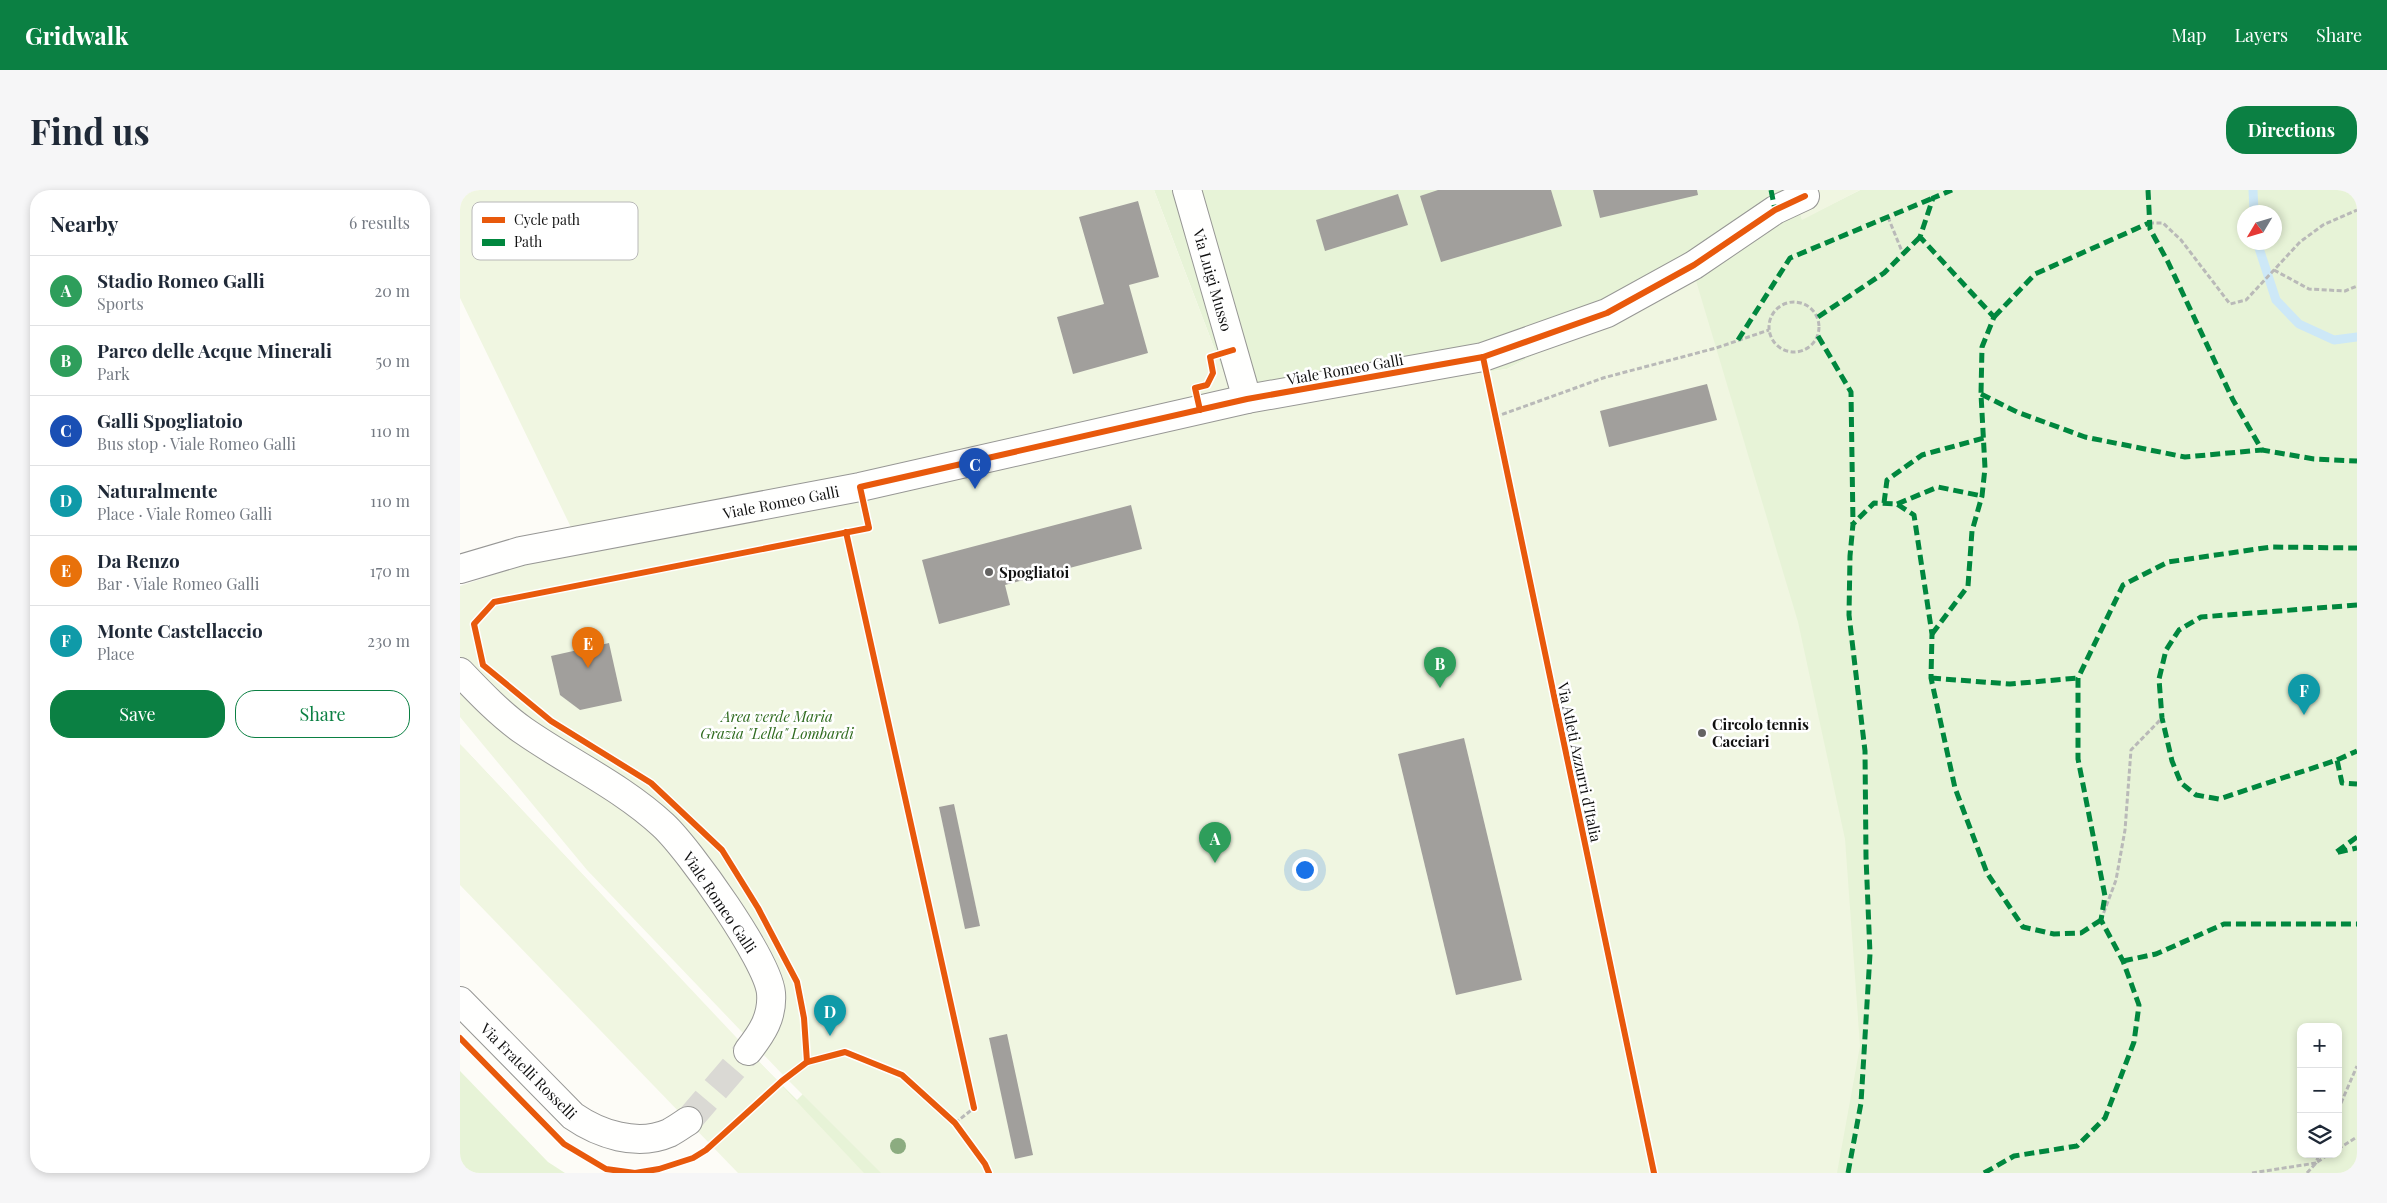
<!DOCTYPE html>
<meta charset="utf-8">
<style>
body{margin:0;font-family:"Playfair Display",serif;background:#f6f6f7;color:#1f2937}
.controls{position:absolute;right:15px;bottom:15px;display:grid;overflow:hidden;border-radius:10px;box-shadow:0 2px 8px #0003}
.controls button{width:45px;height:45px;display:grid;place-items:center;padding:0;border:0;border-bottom:1px solid #e0e1e3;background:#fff;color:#1f2937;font:25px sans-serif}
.compass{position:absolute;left:1777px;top:15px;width:45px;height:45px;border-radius:50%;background:#fff;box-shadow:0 2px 8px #0003;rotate:232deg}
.you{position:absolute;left:844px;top:679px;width:18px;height:18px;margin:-12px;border:4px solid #fff;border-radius:50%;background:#1a73e8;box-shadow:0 0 0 8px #1a73e833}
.badge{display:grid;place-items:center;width:32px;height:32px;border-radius:50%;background:#0b8043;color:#fff;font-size:16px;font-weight:700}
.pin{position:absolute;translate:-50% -41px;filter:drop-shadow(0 1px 2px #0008)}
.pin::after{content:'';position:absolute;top:26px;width:18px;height:15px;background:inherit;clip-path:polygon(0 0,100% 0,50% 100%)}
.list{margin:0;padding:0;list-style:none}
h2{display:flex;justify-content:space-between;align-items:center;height:65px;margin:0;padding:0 20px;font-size:21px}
h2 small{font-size:16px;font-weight:400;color:#747a83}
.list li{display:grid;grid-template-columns:32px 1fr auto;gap:15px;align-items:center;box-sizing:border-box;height:70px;padding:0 20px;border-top:1px solid #e0e1e3}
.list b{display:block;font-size:19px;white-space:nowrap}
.list p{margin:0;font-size:16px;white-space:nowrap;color:#747a83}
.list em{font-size:16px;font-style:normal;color:#747a83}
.actions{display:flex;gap:10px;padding:15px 20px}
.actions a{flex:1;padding:11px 0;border:1px solid #0b8043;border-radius:20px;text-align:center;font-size:18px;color:#0b8043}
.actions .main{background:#0b8043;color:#fff}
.icon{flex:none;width:28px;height:28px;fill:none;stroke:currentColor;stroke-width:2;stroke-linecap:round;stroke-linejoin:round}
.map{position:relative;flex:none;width:1897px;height:983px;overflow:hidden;border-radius:20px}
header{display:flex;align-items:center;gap:30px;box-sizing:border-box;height:70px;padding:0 25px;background:#0b8043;color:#fff}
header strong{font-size:24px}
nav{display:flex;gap:28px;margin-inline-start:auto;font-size:18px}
.intro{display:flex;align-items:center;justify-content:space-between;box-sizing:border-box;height:120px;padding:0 30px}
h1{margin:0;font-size:35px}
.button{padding:12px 22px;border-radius:20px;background:#0b8043;color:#fff;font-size:18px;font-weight:700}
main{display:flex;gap:30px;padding:0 30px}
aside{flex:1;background:#fff;border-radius:20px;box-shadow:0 2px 8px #0003}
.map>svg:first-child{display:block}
.green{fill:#e7f3d7;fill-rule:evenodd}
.pitch{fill:#f0f6e1}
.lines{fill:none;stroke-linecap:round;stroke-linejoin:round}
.stream{stroke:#cde8f7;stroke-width:9}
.building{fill:#a19f9c}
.minor-tunnel{stroke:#dad9d4;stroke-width:28;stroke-dasharray:28 14;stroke-linecap:butt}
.minor-casing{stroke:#979795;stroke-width:30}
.path{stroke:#b9b9b8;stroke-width:3;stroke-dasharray:5 2.5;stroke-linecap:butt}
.minor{stroke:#fffffe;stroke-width:28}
.quiet{stroke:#00873e;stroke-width:5;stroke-dasharray:10 5;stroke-linecap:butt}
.cycleway-casing{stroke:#fff;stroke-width:9}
.cycleway{stroke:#e8590c;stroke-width:6}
.tree{fill:#8cac80}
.poi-dot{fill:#646362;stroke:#fff;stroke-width:2}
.labels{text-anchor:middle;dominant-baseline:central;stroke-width:5;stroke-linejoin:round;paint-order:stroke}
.street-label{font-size:15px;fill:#111;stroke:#fff}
.poi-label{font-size:15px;font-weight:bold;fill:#111;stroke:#fff;text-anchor:start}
.park-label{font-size:15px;font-style:italic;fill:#2f6b1f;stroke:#fff}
.key{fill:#fff;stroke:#b8b8b8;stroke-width:1}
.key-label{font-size:14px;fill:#111}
</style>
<header>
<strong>Gridwalk</strong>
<nav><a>Map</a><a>Layers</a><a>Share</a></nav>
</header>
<div class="intro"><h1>Find us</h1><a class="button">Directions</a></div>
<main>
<aside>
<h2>Nearby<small>6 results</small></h2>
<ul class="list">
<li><span class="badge" style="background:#2e9e5b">A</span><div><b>Stadio Romeo Galli</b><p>Sports</p></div><em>20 m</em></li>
<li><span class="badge" style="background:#2e9e5b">B</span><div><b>Parco delle Acque Minerali</b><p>Park</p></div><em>50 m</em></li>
<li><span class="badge" style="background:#1a4fb4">C</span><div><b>Galli Spogliatoio</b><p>Bus stop · Viale Romeo Galli</p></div><em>110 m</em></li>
<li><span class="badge" style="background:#0f9aa8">D</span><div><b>Naturalmente</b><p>Place · Viale Romeo Galli</p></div><em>110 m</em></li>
<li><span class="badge" style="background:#e8710a">E</span><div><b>Da Renzo</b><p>Bar · Viale Romeo Galli</p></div><em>170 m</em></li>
<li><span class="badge" style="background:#0f9aa8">F</span><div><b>Monte Castellaccio</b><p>Place</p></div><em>230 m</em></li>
</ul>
<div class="actions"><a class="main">Save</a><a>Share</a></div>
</aside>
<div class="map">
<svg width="1897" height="983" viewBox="0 0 1897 983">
<rect width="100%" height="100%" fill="#fdfcf7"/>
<g class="green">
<path d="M 694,0 L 1333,0 L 1342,29 L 1400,0 L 1897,0 L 1897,983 L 366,983 L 0,554 L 288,861 L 337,910 L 1012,224 L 1234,84 L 1047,179 L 777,218 ZM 1784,22 L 1814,22 L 1814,52 L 1784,52 ZM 1841,837 L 1878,837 L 1878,964 L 1841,964 Z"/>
<path d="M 0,881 L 88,972 L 105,983 L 0,983 Z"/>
</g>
<g class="pitch">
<path d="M 0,0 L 694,0 L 777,218 L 1047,179 L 1234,84 L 1338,432 L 1385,649 L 1400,856 L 1377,983 L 421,983 L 326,888 L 127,680 L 0,527 L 0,396 L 120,356 L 0,108 Z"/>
<path d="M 1333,0 L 1400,0 L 1342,30 Z"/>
<path d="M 0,554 L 404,983 L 278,983 L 0,695 Z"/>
</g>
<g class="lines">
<g class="stream">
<path d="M 1793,0 L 1794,22"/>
<path d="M 1797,52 L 1816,110 L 1839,134 L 1874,150 L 1897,147"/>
<path d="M 1893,983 L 1897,980"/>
</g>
</g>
<g class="building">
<path d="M 978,0 L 1091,0 L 1102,36 L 981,72 L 960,6 Z"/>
<path d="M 1133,0 L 1237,0 L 1238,5 L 1140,28 Z"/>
<path d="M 938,4 L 948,35 L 865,61 L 856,30 Z"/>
<path d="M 678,11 L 699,87 L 669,95 L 688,163 L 613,184 L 597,127 L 644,114 L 619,27 Z"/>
<path d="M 1247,194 L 1257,230 L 1149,257 L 1140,221 Z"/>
<path d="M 671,315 L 682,359 L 545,395 L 550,415 L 479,434 L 462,370 Z"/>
<path d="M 149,453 L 162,511 L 120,520 L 100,505 L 91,466 Z"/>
<path d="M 1004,548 L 1062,790 L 996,805 L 938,564 Z"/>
<path d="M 494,614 L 520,736 L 505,739 L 479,617 Z"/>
<path d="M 547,844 L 573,965 L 555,969 L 529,848 Z"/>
</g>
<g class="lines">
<path class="minor-tunnel" d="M 228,931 L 288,861"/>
<g class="minor-casing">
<g id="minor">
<path d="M 727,0 L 787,209"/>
<path d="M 0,379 L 61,361 L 400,297 L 787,209 L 1023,167 L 1147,123 L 1234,75 L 1315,20 L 1345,6"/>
<path d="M 0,482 C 20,503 41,525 64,541 C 110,573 162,597 203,635 C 229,659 308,770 311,803 C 313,827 302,843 288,861"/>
<path d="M 0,811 L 113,926 C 139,944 177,957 209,943 C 215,940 222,935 228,931"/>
</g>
</g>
<g class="path">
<path d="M 1428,27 L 1443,64"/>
<path d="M 1689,33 L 1703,33 L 1721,50 L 1770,114 L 1786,110 L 1840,52 L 1863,35 L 1897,20"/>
<path d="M 1814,80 L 1849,99 L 1885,101 L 1897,96"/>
<circle cx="1334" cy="137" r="25"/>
<path d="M 1035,227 L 1143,188 L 1256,158 L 1309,140"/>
<path d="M 1641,730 L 1656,690 L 1665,640 L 1671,560 L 1702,528"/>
<path d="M 1878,920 L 1897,876"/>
<path d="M 495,933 L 514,918"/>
<path d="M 1878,959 L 1897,947"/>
<path d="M 1792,983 L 1856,973 L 1859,964"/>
<path d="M 1847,983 L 1856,973 L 1869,964"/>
</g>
<use href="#minor" class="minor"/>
<g class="quiet">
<path d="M 1311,0 L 1315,20"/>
<path d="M 1688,0 L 1690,39 L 1708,72 L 1773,210 L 1802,260 L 1854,269 L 1897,271"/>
<path d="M 1358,127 L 1424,83 L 1460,47"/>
<path d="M 1534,127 L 1575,84 L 1689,33"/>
<path d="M 1358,146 L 1391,202 L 1393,334"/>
<path d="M 1278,150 L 1330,68 L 1473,8"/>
<path d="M 1521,204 L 1557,222 L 1625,247 L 1725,267 L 1802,260"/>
<path d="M 1424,313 L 1427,290 L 1462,265 L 1524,248"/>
<path d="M 1437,314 L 1478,297 L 1522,306"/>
<path d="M 1897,415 L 1741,427 L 1719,440 L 1706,460 L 1699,489 L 1702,528 L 1712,571 L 1721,593 L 1736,605 L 1759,609 L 1877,570 L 1882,593 L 1897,594"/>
<path d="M 1472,444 L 1508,396 L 1512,341 L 1522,306 L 1525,278 L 1521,204 L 1522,157 L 1534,127 L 1460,47 L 1473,8 L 1492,0"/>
<path d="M 1471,488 L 1550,494 L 1618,488"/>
<path d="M 1877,570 L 1897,561"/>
<path d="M 1897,647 L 1875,663 L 1897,658"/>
<path d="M 1663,771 L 1696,764 L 1764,734 L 1897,734"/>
<path d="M 1388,983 L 1401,913 L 1410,764 L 1406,667 L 1405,561 L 1389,425 L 1390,366 L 1393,334 L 1414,313 L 1437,314 L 1454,325 L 1472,444 L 1471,488 L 1495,598 L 1527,683 L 1563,737 L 1594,744 L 1621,743 L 1641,730"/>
<path d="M 1524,983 L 1554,966 L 1617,956 L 1645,928 L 1674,852 L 1679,815 L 1663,771 L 1641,730 L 1645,706 L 1618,569 L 1618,488 L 1663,395 L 1708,372 L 1811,357 L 1897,358"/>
</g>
<g class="cycleway-casing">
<g id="cycleway">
<path d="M 1023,167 L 1194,983"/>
<path d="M 740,220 L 735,198 L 747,195 L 753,183 L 750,167 L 773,160"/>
<path d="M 386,342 L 514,918"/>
<path d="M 0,848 L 104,954 L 146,979 L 175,983 L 199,979 L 233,968 L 246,960 L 322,891 L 347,872 L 385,862 L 442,885 L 495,933 L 525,974 L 529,983"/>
<path d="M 347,872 L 344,828 L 337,792 L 298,718 L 262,660 L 191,593 L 91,531 L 23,475 L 14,434 L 34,412 L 409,338 L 400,297 L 787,209 L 1023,167 L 1147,123 L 1234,75 L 1315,20 L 1345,6"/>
</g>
</g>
<use href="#cycleway" class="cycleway"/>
</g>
<circle class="tree" cx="438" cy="956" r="8"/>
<g class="poi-dot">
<circle cx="529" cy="382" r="5"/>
<circle cx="1242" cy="543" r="5"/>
</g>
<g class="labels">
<g class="street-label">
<text transform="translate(753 90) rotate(74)">Via Luigi Musso</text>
<text transform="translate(885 179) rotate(-10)">Viale Romeo Galli</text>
<text transform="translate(321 312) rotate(-11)">Viale Romeo Galli</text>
<text transform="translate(1120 572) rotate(78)">Via Atleti Azzurri d'Italia</text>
<text transform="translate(260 712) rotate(56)">Viale Romeo Galli</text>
<text transform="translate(69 881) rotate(45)">Via Fratelli Rosselli</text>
</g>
<g class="poi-label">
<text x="539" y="382">Spogliatoi</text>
<text x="1252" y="534">Circolo tennis<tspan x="1252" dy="17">Cacciari</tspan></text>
</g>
<g class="park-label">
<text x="317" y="526">Area verde Maria<tspan x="317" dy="17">Grazia "Lella" Lombardi</tspan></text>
</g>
</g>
<rect x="12" y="12" width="166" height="58" rx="8" class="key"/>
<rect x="22" y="27" width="23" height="6" fill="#e8590c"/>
<rect x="22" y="49" width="23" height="7" fill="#00873e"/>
<g class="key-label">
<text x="54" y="35">Cycle path</text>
<text x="54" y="57">Path</text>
</g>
</svg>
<div class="controls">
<button>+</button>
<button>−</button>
<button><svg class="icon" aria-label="layers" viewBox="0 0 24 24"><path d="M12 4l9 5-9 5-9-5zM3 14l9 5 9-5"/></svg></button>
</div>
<svg class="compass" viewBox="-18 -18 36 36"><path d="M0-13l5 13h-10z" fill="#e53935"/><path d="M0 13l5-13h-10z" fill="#747a83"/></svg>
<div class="you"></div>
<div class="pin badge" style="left:755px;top:673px;background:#2e9e5b">A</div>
<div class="pin badge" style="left:980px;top:498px;background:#2e9e5b">B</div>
<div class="pin badge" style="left:515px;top:299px;background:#1a4fb4">C</div>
<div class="pin badge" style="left:370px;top:846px;background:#0f9aa8">D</div>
<div class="pin badge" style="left:128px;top:478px;background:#e8710a">E</div>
<div class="pin badge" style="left:1844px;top:525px;background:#0f9aa8">F</div>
</div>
</main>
